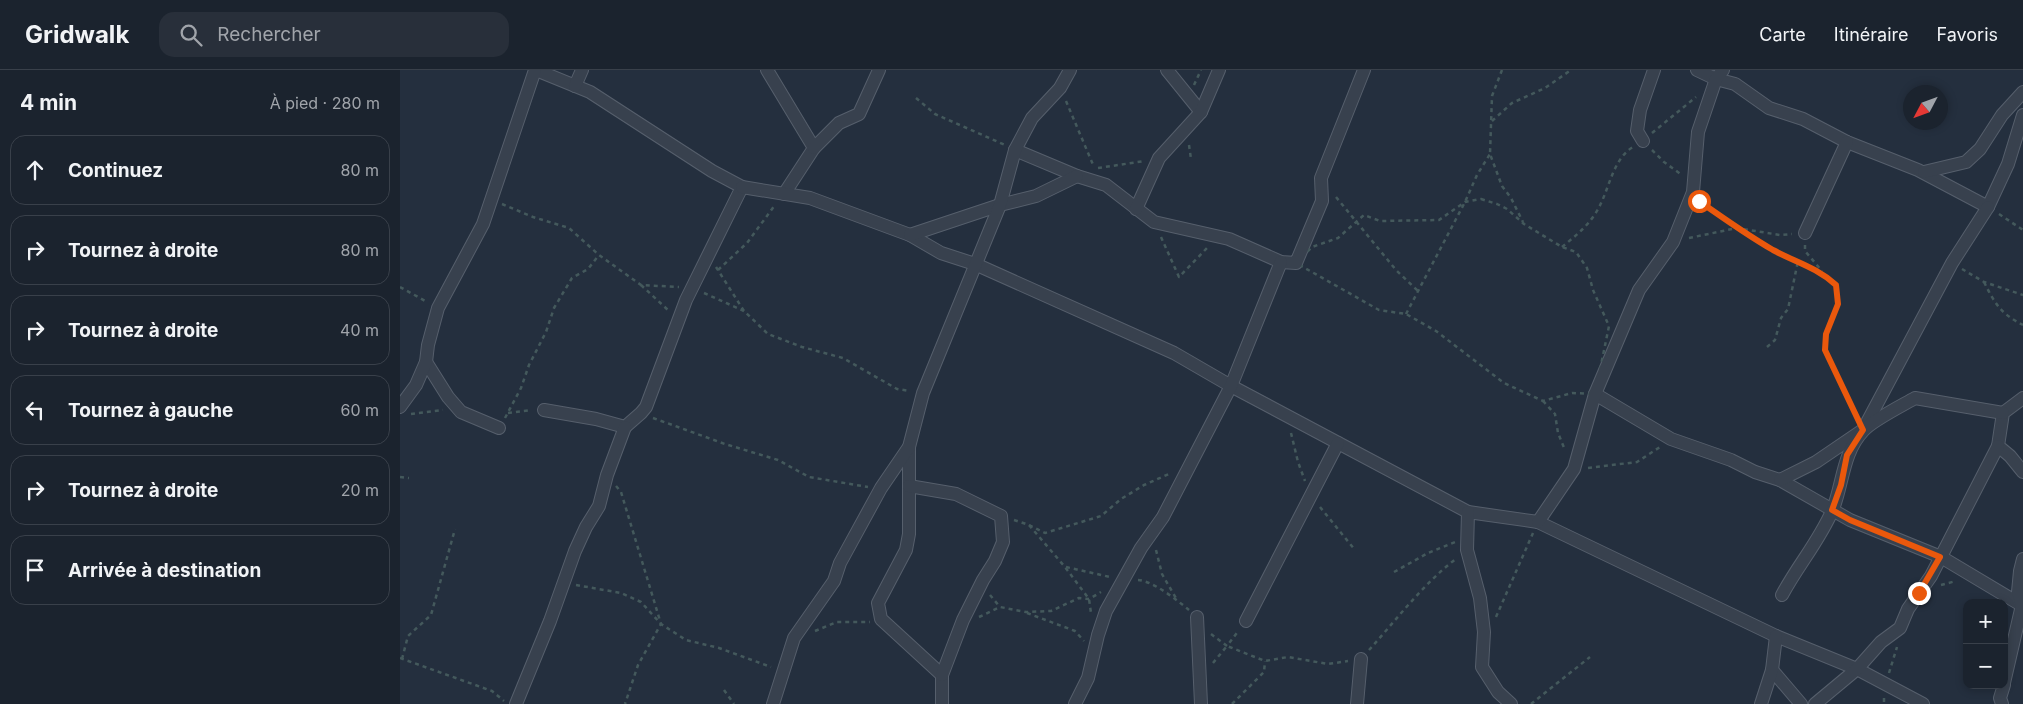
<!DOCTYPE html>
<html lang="fr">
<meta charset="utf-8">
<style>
body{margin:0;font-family:Inter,sans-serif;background:#282f3a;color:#f1f3f6}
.controls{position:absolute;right:15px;bottom:15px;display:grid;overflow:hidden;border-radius:10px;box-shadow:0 2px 8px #0003}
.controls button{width:45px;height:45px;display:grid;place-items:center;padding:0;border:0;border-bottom:1px solid #39404a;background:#1b232e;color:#f1f3f6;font:25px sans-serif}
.compass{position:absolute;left:1503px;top:15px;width:45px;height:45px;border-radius:50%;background:#1b232e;box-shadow:0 2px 8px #0003;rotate:229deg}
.stop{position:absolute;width:15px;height:15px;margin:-11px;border:4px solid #ea580c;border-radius:50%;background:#fff}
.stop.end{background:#ea580c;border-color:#fff;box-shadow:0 1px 5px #0008}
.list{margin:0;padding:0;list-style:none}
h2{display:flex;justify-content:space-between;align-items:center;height:65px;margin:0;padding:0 20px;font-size:21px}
h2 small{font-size:16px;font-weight:400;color:#a0a4aa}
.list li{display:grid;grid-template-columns:32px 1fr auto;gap:15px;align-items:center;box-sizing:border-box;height:70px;margin:0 10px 10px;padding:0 10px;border:1px solid #39404a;border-radius:15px}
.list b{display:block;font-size:19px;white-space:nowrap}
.list em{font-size:16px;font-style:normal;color:#a0a4aa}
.icon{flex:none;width:28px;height:28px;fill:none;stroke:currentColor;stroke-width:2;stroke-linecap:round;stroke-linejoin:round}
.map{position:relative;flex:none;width:1623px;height:634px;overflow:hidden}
header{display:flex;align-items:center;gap:30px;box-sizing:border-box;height:70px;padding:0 25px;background:#1b232e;border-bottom:1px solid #39404a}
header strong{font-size:24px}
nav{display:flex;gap:28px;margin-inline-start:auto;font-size:18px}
.search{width:350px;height:45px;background:#282f3a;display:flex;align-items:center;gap:12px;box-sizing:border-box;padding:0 18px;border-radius:15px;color:#a0a4aa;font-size:19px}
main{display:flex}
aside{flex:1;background:#1b232e}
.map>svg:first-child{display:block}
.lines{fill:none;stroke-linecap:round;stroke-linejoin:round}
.minor-casing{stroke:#565f6c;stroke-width:14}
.path{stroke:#44595c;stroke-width:2.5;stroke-dasharray:4 4;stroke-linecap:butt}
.minor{stroke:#38414e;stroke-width:12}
.route{stroke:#ea580c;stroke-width:6}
</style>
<header>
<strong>Gridwalk</strong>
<div class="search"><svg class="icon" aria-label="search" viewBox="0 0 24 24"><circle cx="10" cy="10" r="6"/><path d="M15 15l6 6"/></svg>Rechercher</div>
<nav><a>Carte</a><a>Itinéraire</a><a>Favoris</a></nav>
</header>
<main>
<aside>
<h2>4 min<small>À pied · 280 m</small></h2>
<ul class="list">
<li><svg class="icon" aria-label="ahead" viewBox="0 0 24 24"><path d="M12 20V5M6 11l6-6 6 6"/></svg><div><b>Continuez</b></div><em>80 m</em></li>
<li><svg class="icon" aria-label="right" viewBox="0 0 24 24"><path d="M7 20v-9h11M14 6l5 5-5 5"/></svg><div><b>Tournez à droite</b></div><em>80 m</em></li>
<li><svg class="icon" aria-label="right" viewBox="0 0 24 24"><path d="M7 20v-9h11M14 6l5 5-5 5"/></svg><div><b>Tournez à droite</b></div><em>40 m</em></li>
<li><svg class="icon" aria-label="left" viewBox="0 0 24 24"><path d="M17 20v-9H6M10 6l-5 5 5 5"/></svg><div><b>Tournez à gauche</b></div><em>60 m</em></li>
<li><svg class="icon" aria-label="right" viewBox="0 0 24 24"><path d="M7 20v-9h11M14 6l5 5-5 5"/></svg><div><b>Tournez à droite</b></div><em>20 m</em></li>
<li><svg class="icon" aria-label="arrive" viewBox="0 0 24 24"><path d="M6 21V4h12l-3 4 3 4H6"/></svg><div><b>Arrivée à destination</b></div></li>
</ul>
</aside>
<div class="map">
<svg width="1623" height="634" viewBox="0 0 1623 634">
<rect width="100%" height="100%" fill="#242f3e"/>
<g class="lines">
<g class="minor-casing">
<g id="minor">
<path d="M 136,0 L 190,22 L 312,101 L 342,117 L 286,230 L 246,337 L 241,343 L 225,357 L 196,349 L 144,340"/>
<path d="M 367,0 L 414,78 L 384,124"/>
<path d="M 767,0 L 801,42"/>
<path d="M 1297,0 L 1316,9 L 1335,14 L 1369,38 L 1403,49 L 1447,72 L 1518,100 L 1588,137 L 1608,94 L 1623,45"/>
<path d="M 175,16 L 182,0"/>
<path d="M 1243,71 L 1237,61 L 1240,40 L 1254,0"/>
<path d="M 414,78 L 439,53 L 459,44 L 479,0"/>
<path d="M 615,80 L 677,106 L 706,115 L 754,152 L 829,169 L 881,192 L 896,193 L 922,131 L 921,108 L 964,0"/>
<path d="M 1524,102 L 1566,92 L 1580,79 L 1602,45 L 1623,22"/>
<path d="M 342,117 L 410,128 L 510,165 L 541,183 L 575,194 L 774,283 L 831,316 L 1068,442 L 1138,452 L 1376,566 L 1457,599 L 1523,634"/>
<path d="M 736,139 L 759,88 L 801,42 L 819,0"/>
<path d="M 1405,163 L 1447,72"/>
<path d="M 510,165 L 600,135 L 636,126 L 677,106"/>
<path d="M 26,292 L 48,327 L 61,342 L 99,358"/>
<path d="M 1195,324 L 1271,369 L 1331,390 L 1355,402 L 1380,410 L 1450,450 L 1541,487 L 1623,536"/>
<path d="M 1623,328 L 1603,343 L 1598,376 L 1610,386 L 1623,402"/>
<path d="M 0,337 L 16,315 L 26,292 L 28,275 L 38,238 L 83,154 L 135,0"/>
<path d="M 509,377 L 509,464 L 506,480 L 478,533 L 481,549 L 542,605 L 542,634"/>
<path d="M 1380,410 L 1416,392 L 1463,360 L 1552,193 L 1588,137"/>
<path d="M 509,416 L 556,424 L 601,446 L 603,472 L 595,491 L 583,510 L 563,550 L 542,605"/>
<path d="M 1068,442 L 1067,480 L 1080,528 L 1084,562 L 1082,597 L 1098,622 L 1111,634"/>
<path d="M 1138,452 L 1174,399 L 1195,324 L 1239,220 L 1273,172 L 1293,122 L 1298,62 L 1316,9 L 1323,0"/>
<path d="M 1382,525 C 1398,495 1420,470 1433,439 C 1443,413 1443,382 1463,361 C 1471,351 1503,335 1515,328 L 1603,343"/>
<path d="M 797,547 L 801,634"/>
<path d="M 846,551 L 938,373"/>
<path d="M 1372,600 L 1401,634"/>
<path d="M 1604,613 L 1622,535 L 1618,522 L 1620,501 L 1623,489"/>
<path d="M 116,634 L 150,551 L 175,481 L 186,457 L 199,436 L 207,405 L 225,357"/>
<path d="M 373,634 L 394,568 L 434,511 L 440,493 L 481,418 L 509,377 L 523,323 L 600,135 L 615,80 L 632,48 L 660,18 L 670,0"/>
<path d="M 675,634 L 688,608 L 698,565 L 706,541 L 741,478 L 763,447 L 831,316 L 881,192"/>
<path d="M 957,634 L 961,589"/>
<path d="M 1361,634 L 1372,600 L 1376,566"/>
<path d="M 1415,634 L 1457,599 L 1481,572 L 1500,558 L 1508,539 L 1531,506 L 1598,376"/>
<path d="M 1602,634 L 1600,628 L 1604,615"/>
</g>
</g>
<g class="path">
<path d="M 1102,0 L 1092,26 L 1090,84 L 1102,116 L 1111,128 L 1123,152"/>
<path d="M 794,15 L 801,0"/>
<path d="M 516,28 L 535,44 L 605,75"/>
<path d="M 666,31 L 694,97"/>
<path d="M 1092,51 L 1112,33 L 1145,18 L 1171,0"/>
<path d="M 1252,63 L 1296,27"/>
<path d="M 789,75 L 791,89"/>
<path d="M 1252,80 L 1264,92 L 1282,105"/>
<path d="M 698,98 L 745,91"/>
<path d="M 936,127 L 996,200 L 1018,221"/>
<path d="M 1081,129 L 1097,134 L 1107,139 L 1124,154 L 1162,177 L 1176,182 L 1187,198 L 1193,220 L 1209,256 L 1195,324 L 1172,323 L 1143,331 L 1104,313 L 1036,261 L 1006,244 L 979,240 L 896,193 L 912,177 L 938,168 L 964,145 L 980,151 L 1039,150 L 1065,132 Z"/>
<path d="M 102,134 L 133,147 L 169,158 L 199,185 L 241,215 L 279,217"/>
<path d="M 1303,134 C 1326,150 1349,168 1375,181 C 1397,192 1418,198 1436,215 L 1438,234 L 1426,264 L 1425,280 L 1456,346"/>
<path d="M 1599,144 L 1623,160"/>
<path d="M 761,167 L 779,207 L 807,178"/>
<path d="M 1289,168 L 1337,158 L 1380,165 L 1392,164"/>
<path d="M 1405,175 L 1405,181 L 1422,201"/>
<path d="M 1162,177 C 1174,167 1186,158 1195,144 C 1209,124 1211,90 1233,77"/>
<path d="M 316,197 L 344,241 L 368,264 L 402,277 L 443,288 L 497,319 L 510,321"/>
<path d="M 1562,199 L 1584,212 L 1623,225"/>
<path d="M 318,200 L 347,173 L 375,135"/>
<path d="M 1584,212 C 1595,234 1601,244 1623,255"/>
<path d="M 241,215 L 268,240"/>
<path d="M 0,217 L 27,232"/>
<path d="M 304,223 L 344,241"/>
<path d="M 1006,244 L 1065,132 L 1077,105 L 1090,84"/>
<path d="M 1367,277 L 1375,270 L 1381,248 L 1388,239 L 1398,191"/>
<path d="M 1143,331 L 1155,344 L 1158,363 L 1165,380"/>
<path d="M 108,343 L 131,340"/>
<path d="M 11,344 L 43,340"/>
<path d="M 105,348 L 121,318 L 129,295 L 146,262 L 154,238 L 172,208 L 188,199 L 199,185"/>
<path d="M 253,348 L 325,374 L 378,390 L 409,407 L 468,417"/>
<path d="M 891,363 L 898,392 L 905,411"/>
<path d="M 1188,398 L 1237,392 L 1260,377"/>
<path d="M 0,407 L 9,408"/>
<path d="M 216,416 L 221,422 L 261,554 L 238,595 L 225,634"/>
<path d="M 920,437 L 955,480"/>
<path d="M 614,450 L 629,455 L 665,497 L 689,529 L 691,543"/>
<path d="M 629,455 L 645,463 L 701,446 L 721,429 L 744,415 L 771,403"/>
<path d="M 756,480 L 762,504 L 777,530"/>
<path d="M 666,497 L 710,507"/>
<path d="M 994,502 L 1028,483 L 1055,472"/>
<path d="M 738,510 C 753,511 777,530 789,540"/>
<path d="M 176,515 L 221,523 L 241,532 L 261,554 L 286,570 L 319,578 L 371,597"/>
<path d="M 1541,515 L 1556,511"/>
<path d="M 590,525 L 600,537"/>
<path d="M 627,543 L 675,561 L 684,571"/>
<path d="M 579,547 L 600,537 L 626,542 L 651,541 L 679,528 L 689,529 L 701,522"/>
<path d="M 1096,547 L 1133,463"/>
<path d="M 415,561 L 437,552 L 470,552"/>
<path d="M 811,564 L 827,576 L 839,560"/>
<path d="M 969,580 C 997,549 1024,513 1057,488"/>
<path d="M 0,588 L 92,621 L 104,631"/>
<path d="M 2,589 L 8,566 L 31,545 L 55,459"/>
<path d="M 813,593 L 827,576 L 865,591 L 888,587 L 928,594 L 948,591"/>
<path d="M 1489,603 L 1497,577"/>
<path d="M 324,620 L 334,634"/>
<path d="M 1484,628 L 1484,634"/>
<path d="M 832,634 L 864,602 L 865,591"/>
<path d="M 1131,634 L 1190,587"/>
</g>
<use href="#minor" class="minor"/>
</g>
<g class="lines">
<path class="route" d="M 1299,131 C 1323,148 1347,165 1373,180 C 1395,192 1416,197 1436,215 L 1438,234 L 1426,264 L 1425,280 L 1463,360 L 1447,385 L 1441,415 L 1432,440 L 1450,450 L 1540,487 L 1519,523"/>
</g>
</svg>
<div class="controls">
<button>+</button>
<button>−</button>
</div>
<svg class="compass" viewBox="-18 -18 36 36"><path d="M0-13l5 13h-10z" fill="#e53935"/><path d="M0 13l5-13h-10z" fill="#a0a4aa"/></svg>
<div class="stop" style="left:1299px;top:131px"></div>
<div class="stop end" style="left:1519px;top:523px"></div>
</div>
</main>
